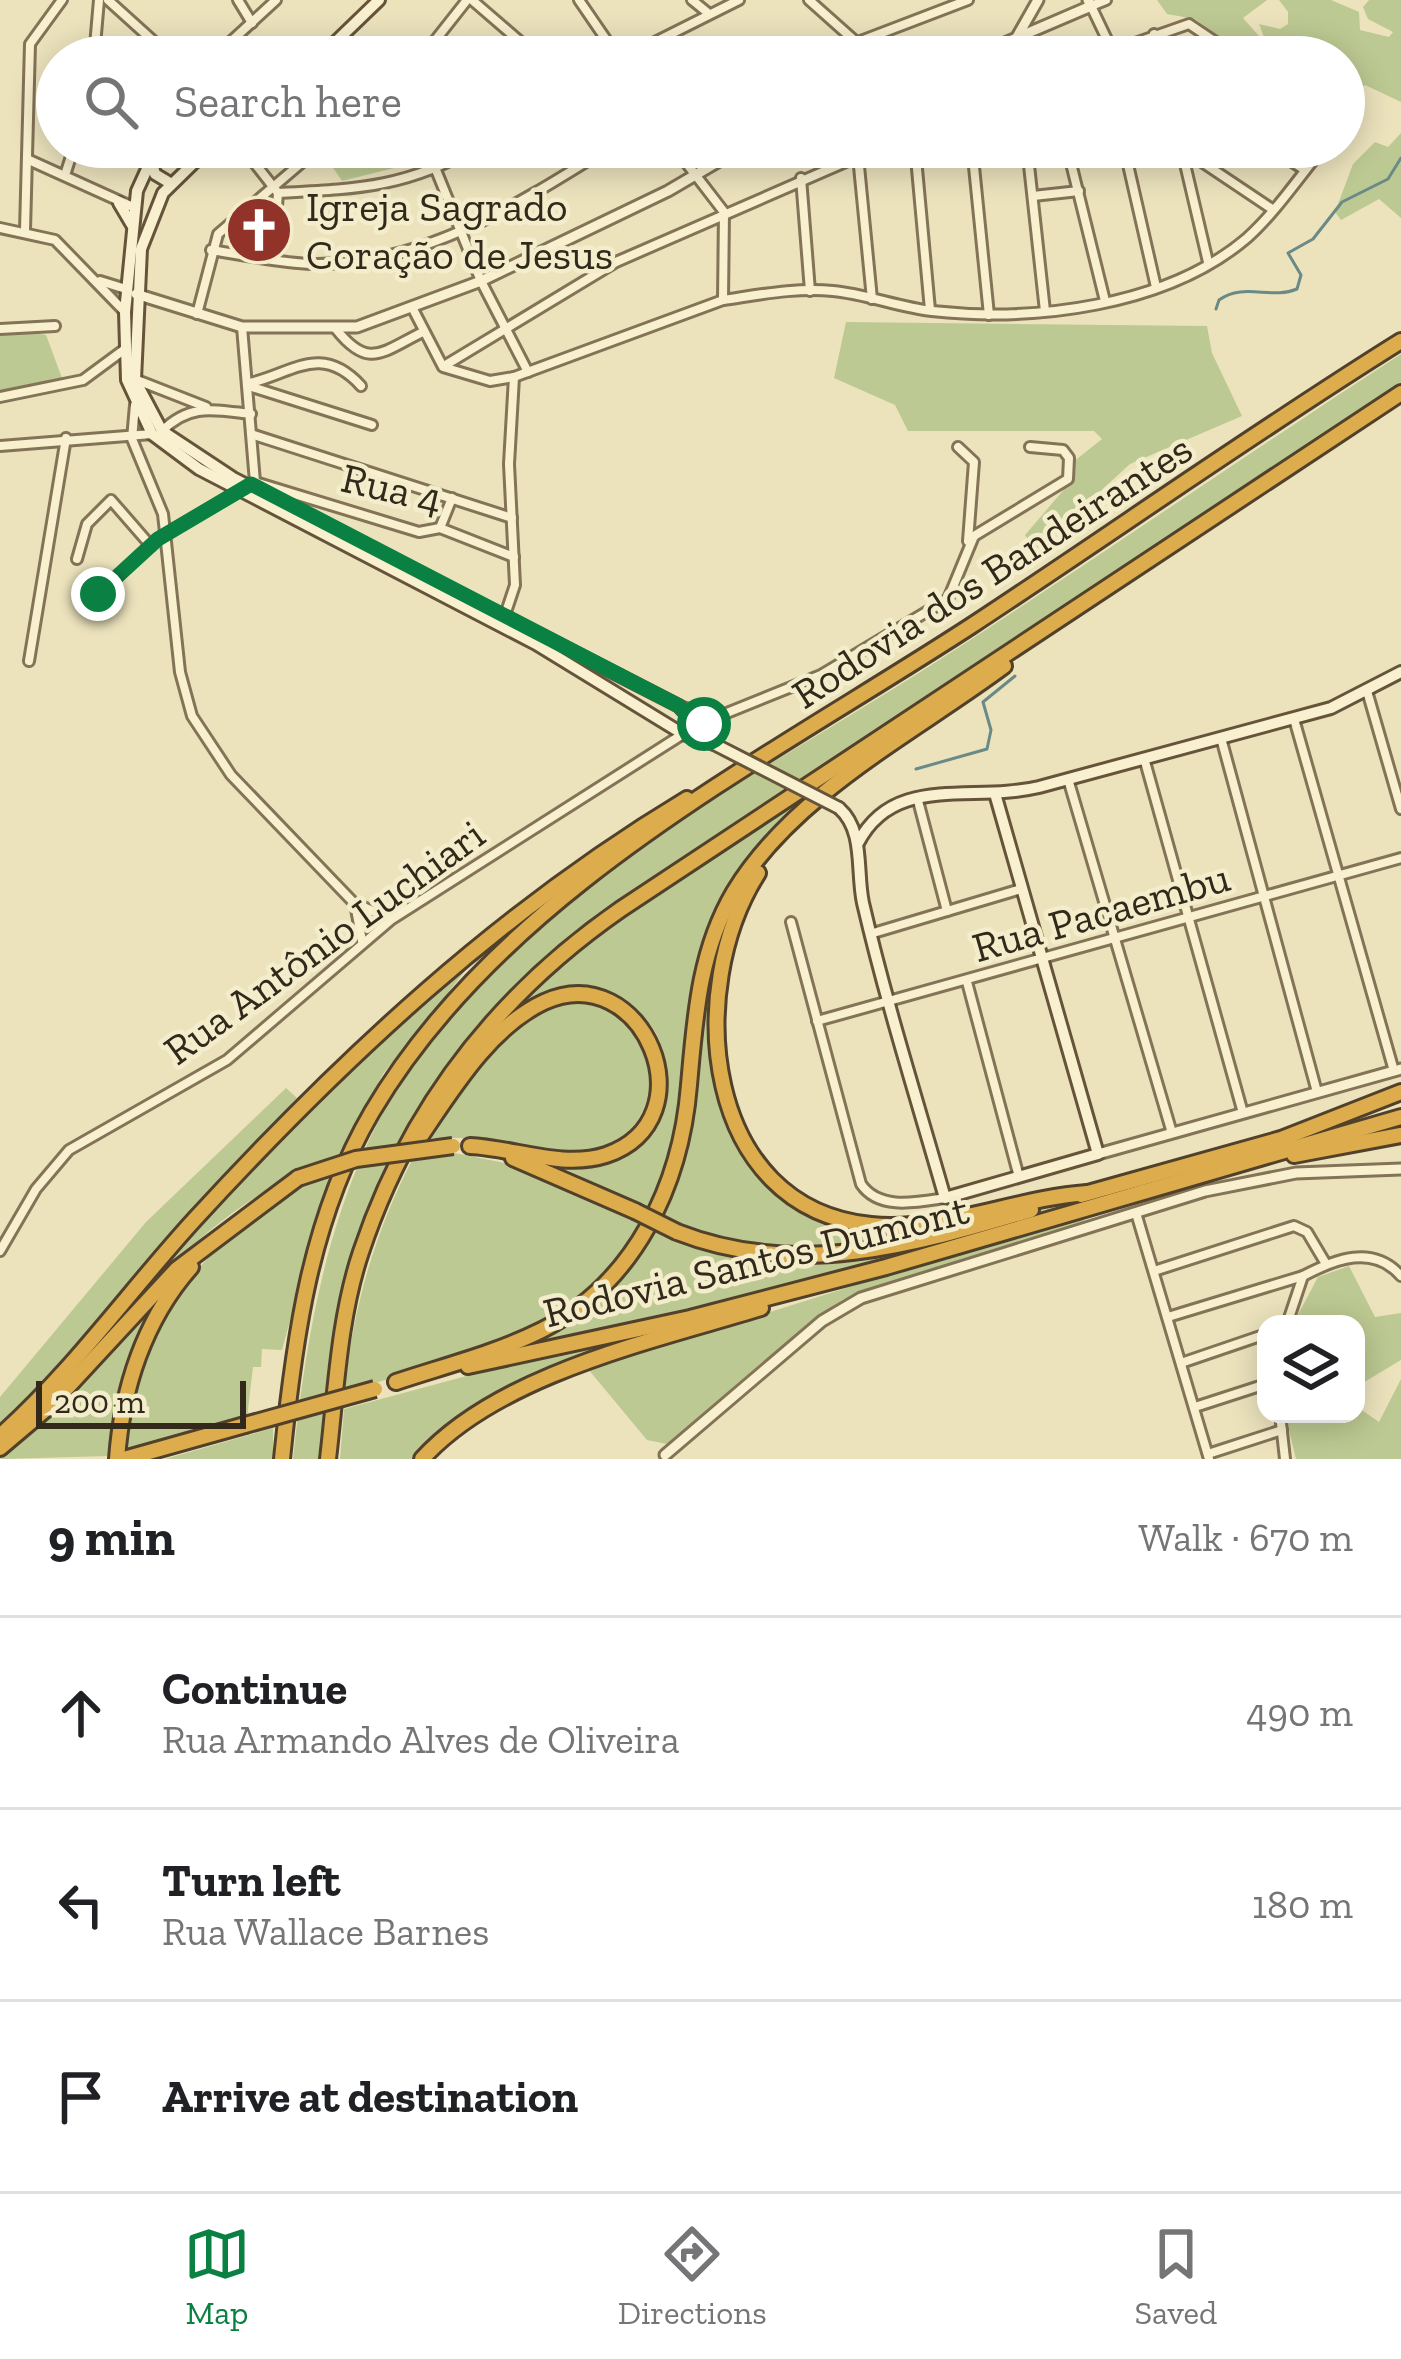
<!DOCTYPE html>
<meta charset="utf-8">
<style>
body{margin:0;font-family:"Zilla Slab",serif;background:#f2f2f2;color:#202124}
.controls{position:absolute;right:36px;bottom:36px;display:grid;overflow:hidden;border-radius:24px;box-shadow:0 6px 30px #0003}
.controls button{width:108px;height:108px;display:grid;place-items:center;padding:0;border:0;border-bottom:3px solid #e0e0e0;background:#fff;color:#202124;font:60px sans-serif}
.scale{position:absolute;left:36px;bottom:30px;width:210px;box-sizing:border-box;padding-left:12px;border:6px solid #33291b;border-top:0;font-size:33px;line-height:42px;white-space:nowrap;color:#33291b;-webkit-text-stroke:9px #f4edcc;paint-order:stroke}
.stop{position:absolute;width:36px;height:36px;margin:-27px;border:9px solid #0b8043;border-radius:50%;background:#fff}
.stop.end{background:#0b8043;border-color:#fff;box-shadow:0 3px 12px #0008}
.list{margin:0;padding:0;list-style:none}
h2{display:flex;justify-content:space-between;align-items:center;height:156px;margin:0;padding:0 48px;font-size:51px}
h2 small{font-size:39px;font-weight:400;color:#757577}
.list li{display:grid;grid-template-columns:78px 1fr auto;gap:36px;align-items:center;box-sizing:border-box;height:192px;padding:0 48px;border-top:3px solid #e0e0e0}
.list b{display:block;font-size:45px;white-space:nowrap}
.list p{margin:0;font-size:39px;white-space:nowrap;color:#757577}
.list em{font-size:39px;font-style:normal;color:#757577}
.icon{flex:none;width:66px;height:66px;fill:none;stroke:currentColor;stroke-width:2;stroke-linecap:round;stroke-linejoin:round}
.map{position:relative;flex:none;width:1401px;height:1459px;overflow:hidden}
.search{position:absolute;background:#fff;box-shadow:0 6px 30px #0003;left:36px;right:36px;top:36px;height:132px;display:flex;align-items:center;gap:30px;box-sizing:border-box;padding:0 42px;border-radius:66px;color:#757577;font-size:45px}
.sheet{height:732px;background:#fff}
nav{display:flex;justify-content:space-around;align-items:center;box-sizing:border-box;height:168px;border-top:3px solid #e0e0e0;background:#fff;font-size:33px;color:#757577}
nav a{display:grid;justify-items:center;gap:6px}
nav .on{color:#0b8043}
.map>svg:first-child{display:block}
.green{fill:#bdc992}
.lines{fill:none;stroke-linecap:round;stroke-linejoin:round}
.stream{stroke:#698a86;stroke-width:3}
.minor-casing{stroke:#837357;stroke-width:14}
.tertiary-casing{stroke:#837357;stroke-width:15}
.secondary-casing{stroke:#65543a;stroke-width:16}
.motorway-casing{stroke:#51412b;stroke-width:20}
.minor{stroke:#f8f0cf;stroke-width:8}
.tertiary{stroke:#f8f0cf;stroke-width:9}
.secondary{stroke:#f8f0cf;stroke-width:10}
.motorway{stroke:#dcac4d;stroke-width:14}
.secondary-bridge-casing{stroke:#65543a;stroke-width:16;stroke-linecap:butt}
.motorway-bridge-casing{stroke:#51412b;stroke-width:20;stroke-linecap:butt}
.secondary-bridge{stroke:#f8f0cf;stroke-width:10}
.motorway-bridge{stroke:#dcac4d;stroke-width:14}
.route{stroke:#0b8043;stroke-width:15}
.labels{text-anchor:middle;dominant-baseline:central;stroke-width:9;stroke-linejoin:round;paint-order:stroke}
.poi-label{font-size:42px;fill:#33291b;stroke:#f4edcc;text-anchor:start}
.street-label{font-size:42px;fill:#33291b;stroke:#f4edcc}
</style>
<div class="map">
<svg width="1401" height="1459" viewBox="0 0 1401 1459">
<rect width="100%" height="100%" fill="#ece3bd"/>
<g class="green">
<path d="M 1157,0 L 1267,0 L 1243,18 L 1267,45 L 1259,24 L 1280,29 L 1288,24 L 1288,12 L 1279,0 L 1331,0 L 1359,12 L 1360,30 L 1389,37 L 1393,32 L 1368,19 L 1363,7 L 1369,0 L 1401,0 L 1401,102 L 1365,85 L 1351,94 L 1344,120 L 1344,57 L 1247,57 L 1195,19 L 1167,14 Z"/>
<path d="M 1401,133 L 1401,218 L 1379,199 L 1341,220 L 1335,212 L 1353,164 L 1375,142 L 1388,147 Z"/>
<path d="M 342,147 L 386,147 L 398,167 L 342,181 L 327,159 Z"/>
<path d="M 846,322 L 1207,326 L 1212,353 L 1242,416 L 1130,464 L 1035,551 L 1025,535 L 1067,486 L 1073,462 L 1102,439 L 1094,431 L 908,431 L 895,405 L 834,378 Z"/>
<path d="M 22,330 L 46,335 L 62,378 L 0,390 L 0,332 Z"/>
<path d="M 1401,354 L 1401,386 L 596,916 C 499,993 406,1092 369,1213 C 345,1291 338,1379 323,1459 L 293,1459 C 309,1308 337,1159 433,1035 C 561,872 761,774 933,664 C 1090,563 1244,456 1401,354 Z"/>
<path d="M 864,754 C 813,799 728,875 705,941 C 673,1029 692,1120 649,1209 L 553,1163 C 672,1185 712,1019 600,995 C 584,992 571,988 555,993 C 530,1001 507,1025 486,1040 C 591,924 734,842 864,754 Z"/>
<path d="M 738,900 L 717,958 L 710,1024 L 721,1094 L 736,1133 L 802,1206 L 923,1230 C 832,1253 749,1258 663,1215 C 677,1186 687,1158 692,1127 C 703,1062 694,951 738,900 Z"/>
<path d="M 482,950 L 383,1074 L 337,1158 C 219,1196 138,1300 56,1387 C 193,1228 322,1086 482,950 Z"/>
<path d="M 578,1000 C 608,1008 639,1020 647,1053 C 660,1106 629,1154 571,1153 C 547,1153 522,1144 498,1141 C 473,1137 448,1138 423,1138 C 465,1082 506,1014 578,1000 Z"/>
<path d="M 286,1088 L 297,1098 L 0,1428 L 0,1397 L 146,1222 Z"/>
<path d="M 455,1153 L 530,1168 L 645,1223 C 559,1342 476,1350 344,1393 C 353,1308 374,1234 413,1158 Z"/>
<path d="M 330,1175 L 282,1350 L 262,1349 L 261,1367 L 253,1367 L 247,1418 L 125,1451 C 133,1330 214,1217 330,1175 Z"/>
<path d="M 1078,1201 L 951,1242 L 670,1318 L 519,1348 C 579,1323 621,1284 656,1228 L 747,1258 L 837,1262 Z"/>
<path d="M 1082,1214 L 1085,1223 L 842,1300 L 667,1444 L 647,1440 L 588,1369 Z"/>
<path d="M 1349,1266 L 1375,1317 L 1401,1313 L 1401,1360 L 1356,1387 L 1356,1324 L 1293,1324 L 1318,1277 Z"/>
<path d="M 157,1298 L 123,1375 L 110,1456 L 0,1459 Z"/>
<path d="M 709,1321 C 600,1356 499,1375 416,1459 L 340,1459 L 344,1409 L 526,1360 Z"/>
<path d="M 1401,1379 L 1401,1459 L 1296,1459 L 1285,1414 L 1356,1414 L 1356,1406 L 1379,1422 Z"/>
<path d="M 273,1428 L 273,1459 L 165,1459 Z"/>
</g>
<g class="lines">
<g class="stream">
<path d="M 1216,309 L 1219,300 C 1244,282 1271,300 1297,289 L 1301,275 L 1288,253 L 1313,239 L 1342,202 L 1388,179 L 1401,158"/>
<path d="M 916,769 L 987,749 L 991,730 L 983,702 L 1015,676"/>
</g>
<g class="minor-casing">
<g id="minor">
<path d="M 108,0 L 171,57"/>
<path d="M 238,0 L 252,23"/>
<path d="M 472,0 L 538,57"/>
<path d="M 579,0 L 618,57"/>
<path d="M 692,0 L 708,13"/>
<path d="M 809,0 L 873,57"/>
<path d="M 1106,0 L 1091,6 L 1112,50"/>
<path d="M 1154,34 L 1160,57"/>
<path d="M 94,57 L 99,0"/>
<path d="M 214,57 L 276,0"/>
<path d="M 422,57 L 467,0"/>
<path d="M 625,57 L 739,0"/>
<path d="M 785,57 L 858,42 L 968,0"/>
<path d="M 1095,57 L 1189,24 L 1238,57"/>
<path d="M 242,147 L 278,193 L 273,259"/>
<path d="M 674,147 L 724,212 L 723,300"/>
<path d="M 915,147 L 930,310"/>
<path d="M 972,147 L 989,315"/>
<path d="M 1027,147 L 1045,311"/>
<path d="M 1067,147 L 1105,301"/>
<path d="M 1124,147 L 1156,287"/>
<path d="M 1181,147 L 1208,262"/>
<path d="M 1269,147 L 1305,170"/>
<path d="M 1184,150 L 1272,209"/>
<path d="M 858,156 L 872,299"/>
<path d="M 29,160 L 135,208"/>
<path d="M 436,170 L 481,281 L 528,372"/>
<path d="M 66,172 L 74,147"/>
<path d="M 801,178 L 810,291"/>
<path d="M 278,193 C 355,189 407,188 476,147"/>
<path d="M 1033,196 L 1079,191"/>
<path d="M 0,228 L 55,240 L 125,312"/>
<path d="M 25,230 L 30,44 L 62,0"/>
<path d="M 211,250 C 244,255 279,263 312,264 C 423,266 520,203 610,147"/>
<path d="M 100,281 L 126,289"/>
<path d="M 413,309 L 443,367 L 490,381 L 514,377 L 723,300 C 758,295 797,287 833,291 C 866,294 898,307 932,311 C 1033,322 1166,307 1247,238 C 1276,212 1299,177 1324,147"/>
<path d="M 197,314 L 218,234 L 320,147"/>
<path d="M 0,329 L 55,326"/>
<path d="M 336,329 C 369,371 383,351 423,332"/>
<path d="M 444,366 L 616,262 L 880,147"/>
<path d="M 137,380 L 206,407"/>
<path d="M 250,383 C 291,374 321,342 361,386"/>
<path d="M 249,386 L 372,425"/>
<path d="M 0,397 L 83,380 L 125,349"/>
<path d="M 135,405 L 132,439 L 163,514 L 180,672 L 192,716 L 231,775 L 354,903 L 391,919"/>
<path d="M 162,431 C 190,403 214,410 251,414"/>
<path d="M 254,435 L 512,518"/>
<path d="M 0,446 L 152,434"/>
<path d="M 958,447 L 974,462 L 968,541"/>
<path d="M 255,482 L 419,532 L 440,528 L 514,557"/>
<path d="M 440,528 L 452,498"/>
<path d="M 77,559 L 87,524 L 111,500 L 151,546"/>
<path d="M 99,594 L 157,539 L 255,482 L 242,327"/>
<path d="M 504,618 L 515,585 L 509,464 L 514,377"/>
<path d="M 29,661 L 66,438"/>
<path d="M 1367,691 L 1401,809"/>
<path d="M 679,706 L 722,718"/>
<path d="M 1294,719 L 1394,1071"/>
<path d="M 697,725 L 821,675 L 948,599 L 974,536 L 1068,479 L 1069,458 L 1063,450 L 1030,447"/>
<path d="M 1221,738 L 1317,1092"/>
<path d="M 1144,758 L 1243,1113"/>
<path d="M 1068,779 L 1172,1133"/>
<path d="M 917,797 L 947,911"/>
<path d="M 355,904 L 362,941"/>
<path d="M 791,922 L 861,1184 C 879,1211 918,1202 945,1198"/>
<path d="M 870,934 L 1021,889"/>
<path d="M 967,982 L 1019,1177"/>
<path d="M 817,1021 L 1401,858"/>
<path d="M 1136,1213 L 1209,1459"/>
<path d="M 0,1251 L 36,1189 L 69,1150 L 227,1060 L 392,919 L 683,734"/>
<path d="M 1154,1271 L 1294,1226 L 1307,1232 L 1326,1264"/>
<path d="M 1168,1317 L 1303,1276"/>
<path d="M 1287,1324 L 1303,1276 C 1335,1259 1373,1244 1401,1276"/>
<path d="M 1181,1363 L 1266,1334"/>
<path d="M 1195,1407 L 1266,1384"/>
<path d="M 1280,1414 L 1285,1459"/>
<path d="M 1208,1454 L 1282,1430"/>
</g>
</g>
<g class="tertiary-casing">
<g id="tertiary">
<path d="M 1017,37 L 1038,0"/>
<path d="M 972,57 L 1091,6 L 1088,0"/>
<path d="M 136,294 L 242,327 L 357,327 L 481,281 L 668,191 L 743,147"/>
<path d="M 1098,1154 L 1401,1069"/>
<path d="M 665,1455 L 822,1321 L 861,1298 L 1205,1191 L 1296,1173 L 1401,1169"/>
</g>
</g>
<g class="secondary-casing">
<g id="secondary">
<path d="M 320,57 L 379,0"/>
<path d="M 157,147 L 137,191 L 125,312 L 127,380 L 152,434 L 199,469 L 536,644 L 683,734 L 714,744"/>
<path d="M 210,147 L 163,193 L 141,249 L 135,380 L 162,431 L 233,478 L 679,706 L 714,744"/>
<path d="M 151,159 L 155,174 L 170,183"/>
<path d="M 119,203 L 132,225"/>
<path d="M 839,808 C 865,831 856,871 863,903 C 886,1002 917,1100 945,1198 L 1098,1154 L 996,797"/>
<path d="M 858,843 C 894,773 972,803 1039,787 L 1331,708 L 1401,672"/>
</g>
</g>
<g class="motorway-casing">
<g id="motorway">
<path d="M 758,873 C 684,989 702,1208 871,1225 C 943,1232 1016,1198 1087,1193"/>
<path d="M 416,1143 C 449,1095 488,1028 544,1002 C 643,957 711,1119 606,1155 C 563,1169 514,1148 470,1146"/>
<path d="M 1294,1155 L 1401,1135"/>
<path d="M 513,1158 L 635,1211"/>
<path d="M 1081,1195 L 1281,1139 L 1401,1092"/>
<path d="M 677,1232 C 797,1279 912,1245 1031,1210"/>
<path d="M 468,1366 L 690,1318 L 886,1267 L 1401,1117"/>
<path d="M 396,1382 C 444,1366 496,1353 542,1330 C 635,1283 681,1185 689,1085 C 695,1018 699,951 734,892 C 794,793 914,733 1004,666"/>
<path d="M 0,1436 C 72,1372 130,1290 195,1219 C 343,1058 499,912 687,799"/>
<path d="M 0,1448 L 52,1404 L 177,1269 L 298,1178"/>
<path d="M 117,1459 C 122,1389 144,1320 191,1267"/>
<path d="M 124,1459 L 245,1425"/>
<path d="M 282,1459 C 294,1339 310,1218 372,1112 C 502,891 762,762 971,626 C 1114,532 1255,432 1401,341"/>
<path d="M 328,1459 C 336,1391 339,1317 361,1252 C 409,1108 497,995 621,909 L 1401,393"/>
<path d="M 422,1459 C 499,1374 653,1341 761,1308"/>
</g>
</g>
<use href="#minor" class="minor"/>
<use href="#tertiary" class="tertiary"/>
<use href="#secondary" class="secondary"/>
<use href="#motorway" class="motorway"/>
<g class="secondary-bridge-casing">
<path id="secondary-bridge" d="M 716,745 L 839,808"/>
</g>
<g class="motorway-bridge-casing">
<g id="motorway-bridge">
<path d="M 298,1178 L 356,1159 L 453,1146"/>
<path d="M 635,1211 L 677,1232"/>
<path d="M 245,1425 L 375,1389"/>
</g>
</g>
<use href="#secondary-bridge" class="secondary-bridge"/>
<use href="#motorway-bridge" class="motorway-bridge"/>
</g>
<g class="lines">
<path class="route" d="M 98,594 L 158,539 L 251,484 L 679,706 L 697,725 L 704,724"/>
</g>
<defs>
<g id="church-disc" transform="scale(3.45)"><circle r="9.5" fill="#913328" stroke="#f4edcc"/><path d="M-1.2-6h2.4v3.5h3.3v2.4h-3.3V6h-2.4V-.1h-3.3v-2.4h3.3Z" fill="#fff"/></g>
</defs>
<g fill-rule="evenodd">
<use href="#church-disc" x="259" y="230"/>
</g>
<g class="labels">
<g class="poi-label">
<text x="306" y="206">Igreja Sagrado<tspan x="306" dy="48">Coração de Jesus</tspan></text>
</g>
<g class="street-label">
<text transform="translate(392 488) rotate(13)">Rua 4</text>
<text transform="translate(992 571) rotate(-33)">Rodovia dos Bandeirantes</text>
<text transform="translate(1101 912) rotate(-16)">Rua Pacaembu</text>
<text transform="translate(324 942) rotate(-36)">Rua Antônio Luchiari</text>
<text transform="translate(756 1261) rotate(-14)">Rodovia Santos Dumont</text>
</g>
</g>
</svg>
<div class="controls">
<button><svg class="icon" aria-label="layers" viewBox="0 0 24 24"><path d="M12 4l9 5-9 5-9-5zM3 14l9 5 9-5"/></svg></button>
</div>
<div class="scale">200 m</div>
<div class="stop" style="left:704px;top:724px"></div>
<div class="stop end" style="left:98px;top:594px"></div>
<div class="search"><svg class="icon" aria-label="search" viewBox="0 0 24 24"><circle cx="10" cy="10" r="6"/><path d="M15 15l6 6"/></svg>Search here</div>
</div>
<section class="sheet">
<h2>9 min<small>Walk · 670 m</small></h2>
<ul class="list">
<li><svg class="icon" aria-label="ahead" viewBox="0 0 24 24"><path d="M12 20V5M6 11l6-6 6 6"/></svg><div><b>Continue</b><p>Rua Armando Alves de Oliveira</p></div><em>490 m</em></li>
<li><svg class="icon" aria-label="left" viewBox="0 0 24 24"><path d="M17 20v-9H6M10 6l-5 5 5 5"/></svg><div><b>Turn left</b><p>Rua Wallace Barnes</p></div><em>180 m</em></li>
<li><svg class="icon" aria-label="arrive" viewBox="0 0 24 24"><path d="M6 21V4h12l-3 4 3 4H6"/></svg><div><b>Arrive at destination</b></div></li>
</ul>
</section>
<nav>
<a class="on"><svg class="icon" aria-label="map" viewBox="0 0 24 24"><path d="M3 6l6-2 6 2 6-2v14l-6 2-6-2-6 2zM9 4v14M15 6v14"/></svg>Map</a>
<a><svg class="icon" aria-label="directions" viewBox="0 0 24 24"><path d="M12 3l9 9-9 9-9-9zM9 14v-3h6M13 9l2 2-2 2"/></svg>Directions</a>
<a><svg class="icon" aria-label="saved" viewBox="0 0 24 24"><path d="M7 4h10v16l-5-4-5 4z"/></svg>Saved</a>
</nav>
